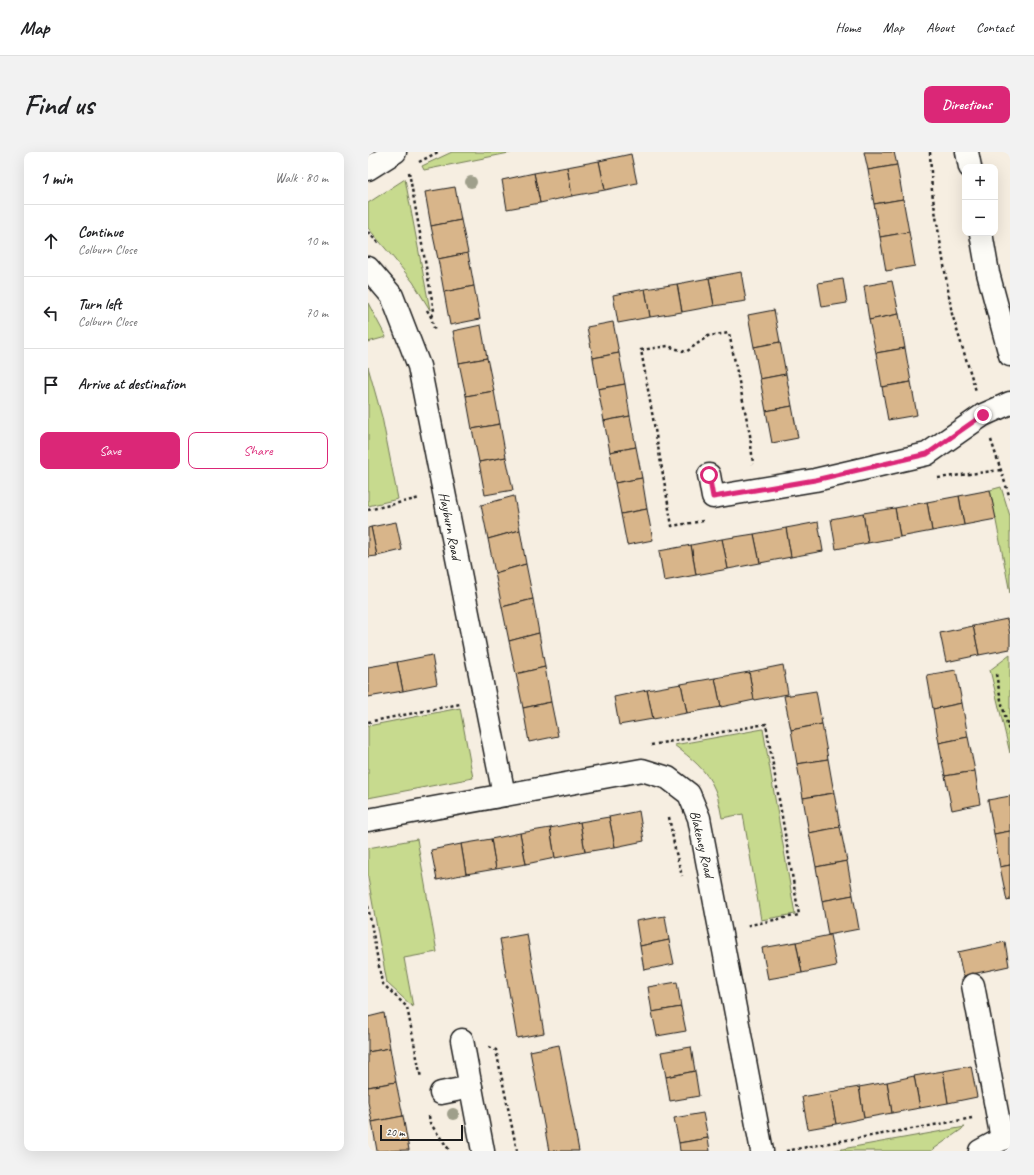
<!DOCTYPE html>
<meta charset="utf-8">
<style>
body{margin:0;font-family:Caveat,sans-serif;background:#f2f2f2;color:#202124}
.controls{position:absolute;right:12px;top:12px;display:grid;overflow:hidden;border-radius:8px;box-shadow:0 4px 16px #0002}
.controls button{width:36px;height:36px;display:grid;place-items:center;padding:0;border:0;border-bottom:1px solid #e0e0e0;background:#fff;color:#202124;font:20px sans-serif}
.scale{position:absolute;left:12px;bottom:10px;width:83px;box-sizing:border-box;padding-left:4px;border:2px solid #1c1c1c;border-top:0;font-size:11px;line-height:14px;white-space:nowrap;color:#1c1c1c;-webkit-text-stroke:3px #fdfcf7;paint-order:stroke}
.stop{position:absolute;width:12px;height:12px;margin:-9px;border:3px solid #db2777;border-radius:50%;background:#fff}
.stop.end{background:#db2777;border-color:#fff;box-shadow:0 1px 4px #0008}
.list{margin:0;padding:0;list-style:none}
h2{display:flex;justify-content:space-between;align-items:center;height:52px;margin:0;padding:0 16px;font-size:17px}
h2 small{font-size:13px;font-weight:400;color:#757577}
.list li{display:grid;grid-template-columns:26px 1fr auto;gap:12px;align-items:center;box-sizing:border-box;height:72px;padding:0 16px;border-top:1px solid #e0e0e0}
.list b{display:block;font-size:15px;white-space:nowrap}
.list p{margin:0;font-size:13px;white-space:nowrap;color:#757577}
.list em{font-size:13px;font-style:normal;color:#757577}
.actions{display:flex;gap:8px;padding:12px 16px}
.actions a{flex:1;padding:9px 0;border:1px solid #db2777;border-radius:8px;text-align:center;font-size:14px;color:#db2777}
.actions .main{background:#db2777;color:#fff}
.icon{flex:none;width:22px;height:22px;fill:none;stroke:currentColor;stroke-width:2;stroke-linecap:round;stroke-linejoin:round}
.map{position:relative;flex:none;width:642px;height:999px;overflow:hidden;border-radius:8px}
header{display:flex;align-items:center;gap:24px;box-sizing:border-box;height:56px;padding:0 20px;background:#fff;border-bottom:1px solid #e0e0e0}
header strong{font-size:19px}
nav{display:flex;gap:22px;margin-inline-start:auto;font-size:14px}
.intro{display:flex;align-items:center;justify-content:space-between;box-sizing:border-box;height:96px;padding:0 24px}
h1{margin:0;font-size:28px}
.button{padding:10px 18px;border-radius:8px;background:#db2777;color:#fff;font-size:14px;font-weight:700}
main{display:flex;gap:24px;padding:0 24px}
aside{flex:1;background:#fff;border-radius:8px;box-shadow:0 4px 16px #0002}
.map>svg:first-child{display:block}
.green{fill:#c7da8e;stroke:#727b55}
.building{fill:#d8b58a;stroke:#1c1c1c}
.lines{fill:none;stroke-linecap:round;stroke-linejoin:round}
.minor-casing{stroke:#1c1c1c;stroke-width:25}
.path{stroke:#1c1c1c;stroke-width:2.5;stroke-dasharray:3 3;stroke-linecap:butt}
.minor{stroke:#fdfcf7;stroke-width:22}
.tree{fill:#9f9f8b}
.route{stroke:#db2777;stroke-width:5}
.labels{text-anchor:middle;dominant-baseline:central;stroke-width:3;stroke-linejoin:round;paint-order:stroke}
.street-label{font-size:14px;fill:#1c1c1c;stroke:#fdfcf7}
</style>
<header>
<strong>Map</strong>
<nav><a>Home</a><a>Map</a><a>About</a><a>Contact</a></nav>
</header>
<div class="intro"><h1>Find us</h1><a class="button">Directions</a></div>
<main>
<aside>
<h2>1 min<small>Walk · 80 m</small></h2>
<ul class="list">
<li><svg class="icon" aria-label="ahead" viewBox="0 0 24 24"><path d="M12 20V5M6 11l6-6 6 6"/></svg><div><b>Continue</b><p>Colburn Close</p></div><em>10 m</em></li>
<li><svg class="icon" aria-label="left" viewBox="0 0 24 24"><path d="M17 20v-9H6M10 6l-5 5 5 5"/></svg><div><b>Turn left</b><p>Colburn Close</p></div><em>70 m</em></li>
<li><svg class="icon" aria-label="arrive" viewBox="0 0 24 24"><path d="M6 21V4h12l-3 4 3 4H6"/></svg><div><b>Arrive at destination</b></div></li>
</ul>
<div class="actions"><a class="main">Save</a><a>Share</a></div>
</aside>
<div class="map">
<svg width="642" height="999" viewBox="0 0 642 999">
<rect width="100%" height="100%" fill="#f6eee1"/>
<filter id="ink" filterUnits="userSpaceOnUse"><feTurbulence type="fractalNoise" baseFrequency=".025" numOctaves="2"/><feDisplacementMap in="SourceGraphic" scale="8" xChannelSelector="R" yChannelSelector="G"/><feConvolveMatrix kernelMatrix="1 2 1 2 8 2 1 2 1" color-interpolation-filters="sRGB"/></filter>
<g filter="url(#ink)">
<g class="green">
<path d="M 84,0 L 146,0 L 56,18 L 54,14 Z"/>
<path d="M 37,27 L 62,158 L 45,130 L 23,103 L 0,76 L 0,51 Z"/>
<path d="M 0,151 L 18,185 L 0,190 Z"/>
<path d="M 0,215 L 14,265 L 30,347 L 0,354 Z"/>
<path d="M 633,335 L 642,364 L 642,441 L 622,338 Z"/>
<path d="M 642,503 L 642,601 L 622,518 Z"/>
<path d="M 92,556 L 105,626 L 0,646 L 0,574 Z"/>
<path d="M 395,577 L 427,762 L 393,768 L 375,662 L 354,666 C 352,657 351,647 347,638 C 339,618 323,606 306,593 Z"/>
<path d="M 49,687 L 69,800 L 36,806 L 45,855 L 19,831 L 0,726 L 0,696 Z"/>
<path d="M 597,975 L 563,999 L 463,999 Z"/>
</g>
<g class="building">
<path d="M 496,0 L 526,0 L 529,13 L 500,18 Z"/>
<path d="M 263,2 L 269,31 L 237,38 L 231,9 Z"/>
<path d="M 231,9 L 237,38 L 204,44 L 199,15 Z"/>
<path d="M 529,13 L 535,47 L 506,52 L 500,18 Z"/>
<path d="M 199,15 L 204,44 L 172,51 L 166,21 Z"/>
<path d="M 166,21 L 172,51 L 139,57 L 134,28 Z"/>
<path d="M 87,35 L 93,68 L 63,74 L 57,40 Z"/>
<path d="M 535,47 L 541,80 L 512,85 L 506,52 Z"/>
<path d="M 93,68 L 100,101 L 70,107 L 63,74 Z"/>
<path d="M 541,80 L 547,114 L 518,119 L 512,85 Z"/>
<path d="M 100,101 L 106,134 L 76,140 L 70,107 Z"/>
<path d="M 373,120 L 378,149 L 346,154 L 341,126 Z"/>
<path d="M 341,126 L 346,154 L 314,160 L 309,132 Z"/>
<path d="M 475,127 L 479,151 L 454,155 L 450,131 Z"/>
<path d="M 524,129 L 531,162 L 501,168 L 496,134 Z"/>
<path d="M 309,132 L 314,160 L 282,165 L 277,137 Z"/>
<path d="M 106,134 L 112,167 L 82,173 L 76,140 Z"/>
<path d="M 277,137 L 282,165 L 250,171 L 245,143 Z"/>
<path d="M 406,158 L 412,190 L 386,195 L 380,163 Z"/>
<path d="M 531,162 L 537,196 L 508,201 L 501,168 Z"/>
<path d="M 245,170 L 251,201 L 225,206 L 219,175 Z"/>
<path d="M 113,173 L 119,206 L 91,211 L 85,179 Z"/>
<path d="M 412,190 L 418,222 L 392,227 L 386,195 Z"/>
<path d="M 537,196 L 543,230 L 514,235 L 508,201 Z"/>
<path d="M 251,201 L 257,232 L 230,237 L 225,206 Z"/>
<path d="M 119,206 L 126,239 L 98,244 L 91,211 Z"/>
<path d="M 418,222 L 424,254 L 398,259 L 392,227 Z"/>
<path d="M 543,230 L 549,263 L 520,268 L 514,235 Z"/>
<path d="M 257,232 L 262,264 L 236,269 L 230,237 Z"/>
<path d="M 126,239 L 132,272 L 104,277 L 98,244 Z"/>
<path d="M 424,254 L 430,286 L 404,291 L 398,259 Z"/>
<path d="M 262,264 L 268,295 L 242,300 L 236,269 Z"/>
<path d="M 132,272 L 138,305 L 111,310 L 104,277 Z"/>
<path d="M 268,295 L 274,326 L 247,331 L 242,300 Z"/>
<path d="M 138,305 L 145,338 L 117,343 L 111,310 Z"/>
<path d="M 274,326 L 279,357 L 253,362 L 247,331 Z"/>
<path d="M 622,338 L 628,367 L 596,373 L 591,344 Z"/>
<path d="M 146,344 L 152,378 L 120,387 L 113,353 Z"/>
<path d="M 591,344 L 596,373 L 564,379 L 559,350 Z"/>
<path d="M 559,350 L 564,379 L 532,385 L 527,356 Z"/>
<path d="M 527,356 L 532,385 L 500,391 L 495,361 Z"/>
<path d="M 279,357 L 285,388 L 259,393 L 253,362 Z"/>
<path d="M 495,361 L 500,391 L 468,397 L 463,367 Z"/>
<path d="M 28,370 L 34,398 L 9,404 L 3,375 Z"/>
<path d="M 450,370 L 455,399 L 423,405 L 418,376 Z"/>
<path d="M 3,375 L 9,404 L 0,405 L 0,376 Z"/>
<path d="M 418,376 L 423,405 L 392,411 L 386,382 Z"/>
<path d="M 152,378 L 158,412 L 127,421 L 120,387 Z"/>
<path d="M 386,382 L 392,411 L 360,417 L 354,387 Z"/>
<path d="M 354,387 L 360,417 L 328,423 L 323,393 Z"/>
<path d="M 323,393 L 328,423 L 296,429 L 291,399 Z"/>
<path d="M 158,412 L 165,447 L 134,455 L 127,421 Z"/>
<path d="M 165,447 L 171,481 L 141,489 L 134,455 Z"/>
<path d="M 639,467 L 642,483 L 642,497 L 611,503 L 605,474 Z"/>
<path d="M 605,474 L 611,503 L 578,510 L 572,481 Z"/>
<path d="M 171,481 L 177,515 L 148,522 L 141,489 Z"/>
<path d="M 64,503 L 69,532 L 35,539 L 29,510 Z"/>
<path d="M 29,510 L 35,539 L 0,545 L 0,515 Z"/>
<path d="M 415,513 L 420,542 L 386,548 L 381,520 Z"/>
<path d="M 177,515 L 183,550 L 155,556 L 148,522 Z"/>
<path d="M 588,518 L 594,551 L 565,557 L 559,523 Z"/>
<path d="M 381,520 L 386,548 L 353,555 L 347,526 Z"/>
<path d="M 347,526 L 353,555 L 319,561 L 313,532 Z"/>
<path d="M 313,532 L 319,561 L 285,567 L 279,538 Z"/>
<path d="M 279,538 L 285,567 L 251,573 L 246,545 Z"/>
<path d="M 448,539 L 454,572 L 423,578 L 416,544 Z"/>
<path d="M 183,550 L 190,584 L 161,590 L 155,556 Z"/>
<path d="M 594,551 L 600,585 L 571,591 L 565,557 Z"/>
<path d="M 454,572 L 460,607 L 429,612 L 423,578 Z"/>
<path d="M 600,585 L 607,619 L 577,624 L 571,591 Z"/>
<path d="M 460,607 L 466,641 L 435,646 L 429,612 Z"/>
<path d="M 607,619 L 612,652 L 584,658 L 577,624 Z"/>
<path d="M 466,641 L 472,675 L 441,681 L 435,646 Z"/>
<path d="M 642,644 L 642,679 L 626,682 L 620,648 Z"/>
<path d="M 271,659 L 276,689 L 247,695 L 241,665 Z"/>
<path d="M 241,665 L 247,695 L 217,700 L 212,670 Z"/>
<path d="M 212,670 L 217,700 L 187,706 L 182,676 Z"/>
<path d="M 472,675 L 479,709 L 448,715 L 441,681 Z"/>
<path d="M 182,676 L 187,706 L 158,712 L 152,681 Z"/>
<path d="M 642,679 L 642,713 L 632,715 L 626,682 Z"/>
<path d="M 152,681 L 158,712 L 128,717 L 123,687 Z"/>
<path d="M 123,687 L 128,717 L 98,722 L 93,692 Z"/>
<path d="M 93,692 L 98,722 L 69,728 L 63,698 Z"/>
<path d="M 479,709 L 485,743 L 454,749 L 448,715 Z"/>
<path d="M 642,713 L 642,748 L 639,749 L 632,715 Z"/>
<path d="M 485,743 L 491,777 L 460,783 L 454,749 Z"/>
<path d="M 297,764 L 301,788 L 272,794 L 268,769 Z"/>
<path d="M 159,782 L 176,881 L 149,886 L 132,787 Z"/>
<path d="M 462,783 L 468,814 L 434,821 L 428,790 Z"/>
<path d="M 301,788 L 306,812 L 276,818 L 272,794 Z"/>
<path d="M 428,790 L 434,821 L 400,827 L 394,796 Z"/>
<path d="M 637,790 L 641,814 L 595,824 L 590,800 Z"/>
<path d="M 309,830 L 313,855 L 284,860 L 280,835 Z"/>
<path d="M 313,855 L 318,879 L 289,884 L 284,860 Z"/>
<path d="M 16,861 L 22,896 L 0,900 L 0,865 Z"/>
<path d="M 191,893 L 211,999 L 181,999 L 162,899 Z"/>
<path d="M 323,895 L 327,919 L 298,925 L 293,900 Z"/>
<path d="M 22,896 L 28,930 L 0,935 L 0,900 Z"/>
<path d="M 603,914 L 609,945 L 580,951 L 575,919 Z"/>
<path d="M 327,919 L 331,944 L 302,949 L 298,925 Z"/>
<path d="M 575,919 L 580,951 L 552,956 L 546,924 Z"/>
<path d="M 546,924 L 552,956 L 524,961 L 519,930 Z"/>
<path d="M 28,930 L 35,964 L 4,970 L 0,950 L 0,935 Z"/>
<path d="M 519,930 L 524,961 L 496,966 L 491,935 Z"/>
<path d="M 491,935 L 496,966 L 468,972 L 462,940 Z"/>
<path d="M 462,940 L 468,972 L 440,977 L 434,945 Z"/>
<path d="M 335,961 L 340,986 L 311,991 L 306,966 Z"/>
<path d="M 35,964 L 41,998 L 9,999 L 4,970 Z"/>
<path d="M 340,986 L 342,999 L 312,999 L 311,991 Z"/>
</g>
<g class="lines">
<g class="minor-casing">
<g id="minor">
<path d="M 599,0 L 602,15"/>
<path d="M 0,17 L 27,0"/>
<path d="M 613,81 L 620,121 L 642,203"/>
<path d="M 0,116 L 24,144 L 51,214 L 136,643"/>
<path d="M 341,323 L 345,345 L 447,328 L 559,302 L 615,263 L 642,251"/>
<path d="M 0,668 L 274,618 L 300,626 L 321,642 L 331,666 L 394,999"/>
<path d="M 605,833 L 634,987"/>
<path d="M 94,888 L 115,999"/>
<path d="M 73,941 L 103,935"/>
<path d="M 612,999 L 634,987 L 642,985"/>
</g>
</g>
<g class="path">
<path d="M 562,0 L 564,40 L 584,162 L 608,239"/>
<path d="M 51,10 L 70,0"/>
<path d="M 41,20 L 66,159 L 63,165"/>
<path d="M 0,80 L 12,93"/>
<path d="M 59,158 L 63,165 L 67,180"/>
<path d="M 623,288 L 642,346"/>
<path d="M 570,326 L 633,318"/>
<path d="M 0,358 L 52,346"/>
<path d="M 335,369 L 304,374 L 273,198 L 300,194 L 318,200 L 340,184 L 361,181 L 382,283 L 385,312"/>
<path d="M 628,522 L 633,548 L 642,583"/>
<path d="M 0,570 L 92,552"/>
<path d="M 283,593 L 398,572 L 431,763 L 377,774"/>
<path d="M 301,665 L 307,697 L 314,724"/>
<path d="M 0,754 L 14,831 L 39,855 L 53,926"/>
<path d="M 121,895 L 128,898 L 149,999"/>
<path d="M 61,964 L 62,971 L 82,999"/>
<path d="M 418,999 C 480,987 542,978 604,966"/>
</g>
<use href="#minor" class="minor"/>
</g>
<g class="tree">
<circle cx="103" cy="30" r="6"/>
<circle cx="85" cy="962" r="6"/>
</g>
</g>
<g class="lines" filter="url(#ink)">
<path class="route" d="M 341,323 L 345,345 L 447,328 L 559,302 L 615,263"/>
</g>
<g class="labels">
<g class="street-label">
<text transform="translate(82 374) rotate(79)">Hayburn Road</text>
<text transform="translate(334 692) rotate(77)">Blakeney Road</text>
</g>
</g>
</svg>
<div class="controls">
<button>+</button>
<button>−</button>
</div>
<div class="scale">20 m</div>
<div class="stop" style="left:341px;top:323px"></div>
<div class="stop end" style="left:615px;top:263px"></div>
</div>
</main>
